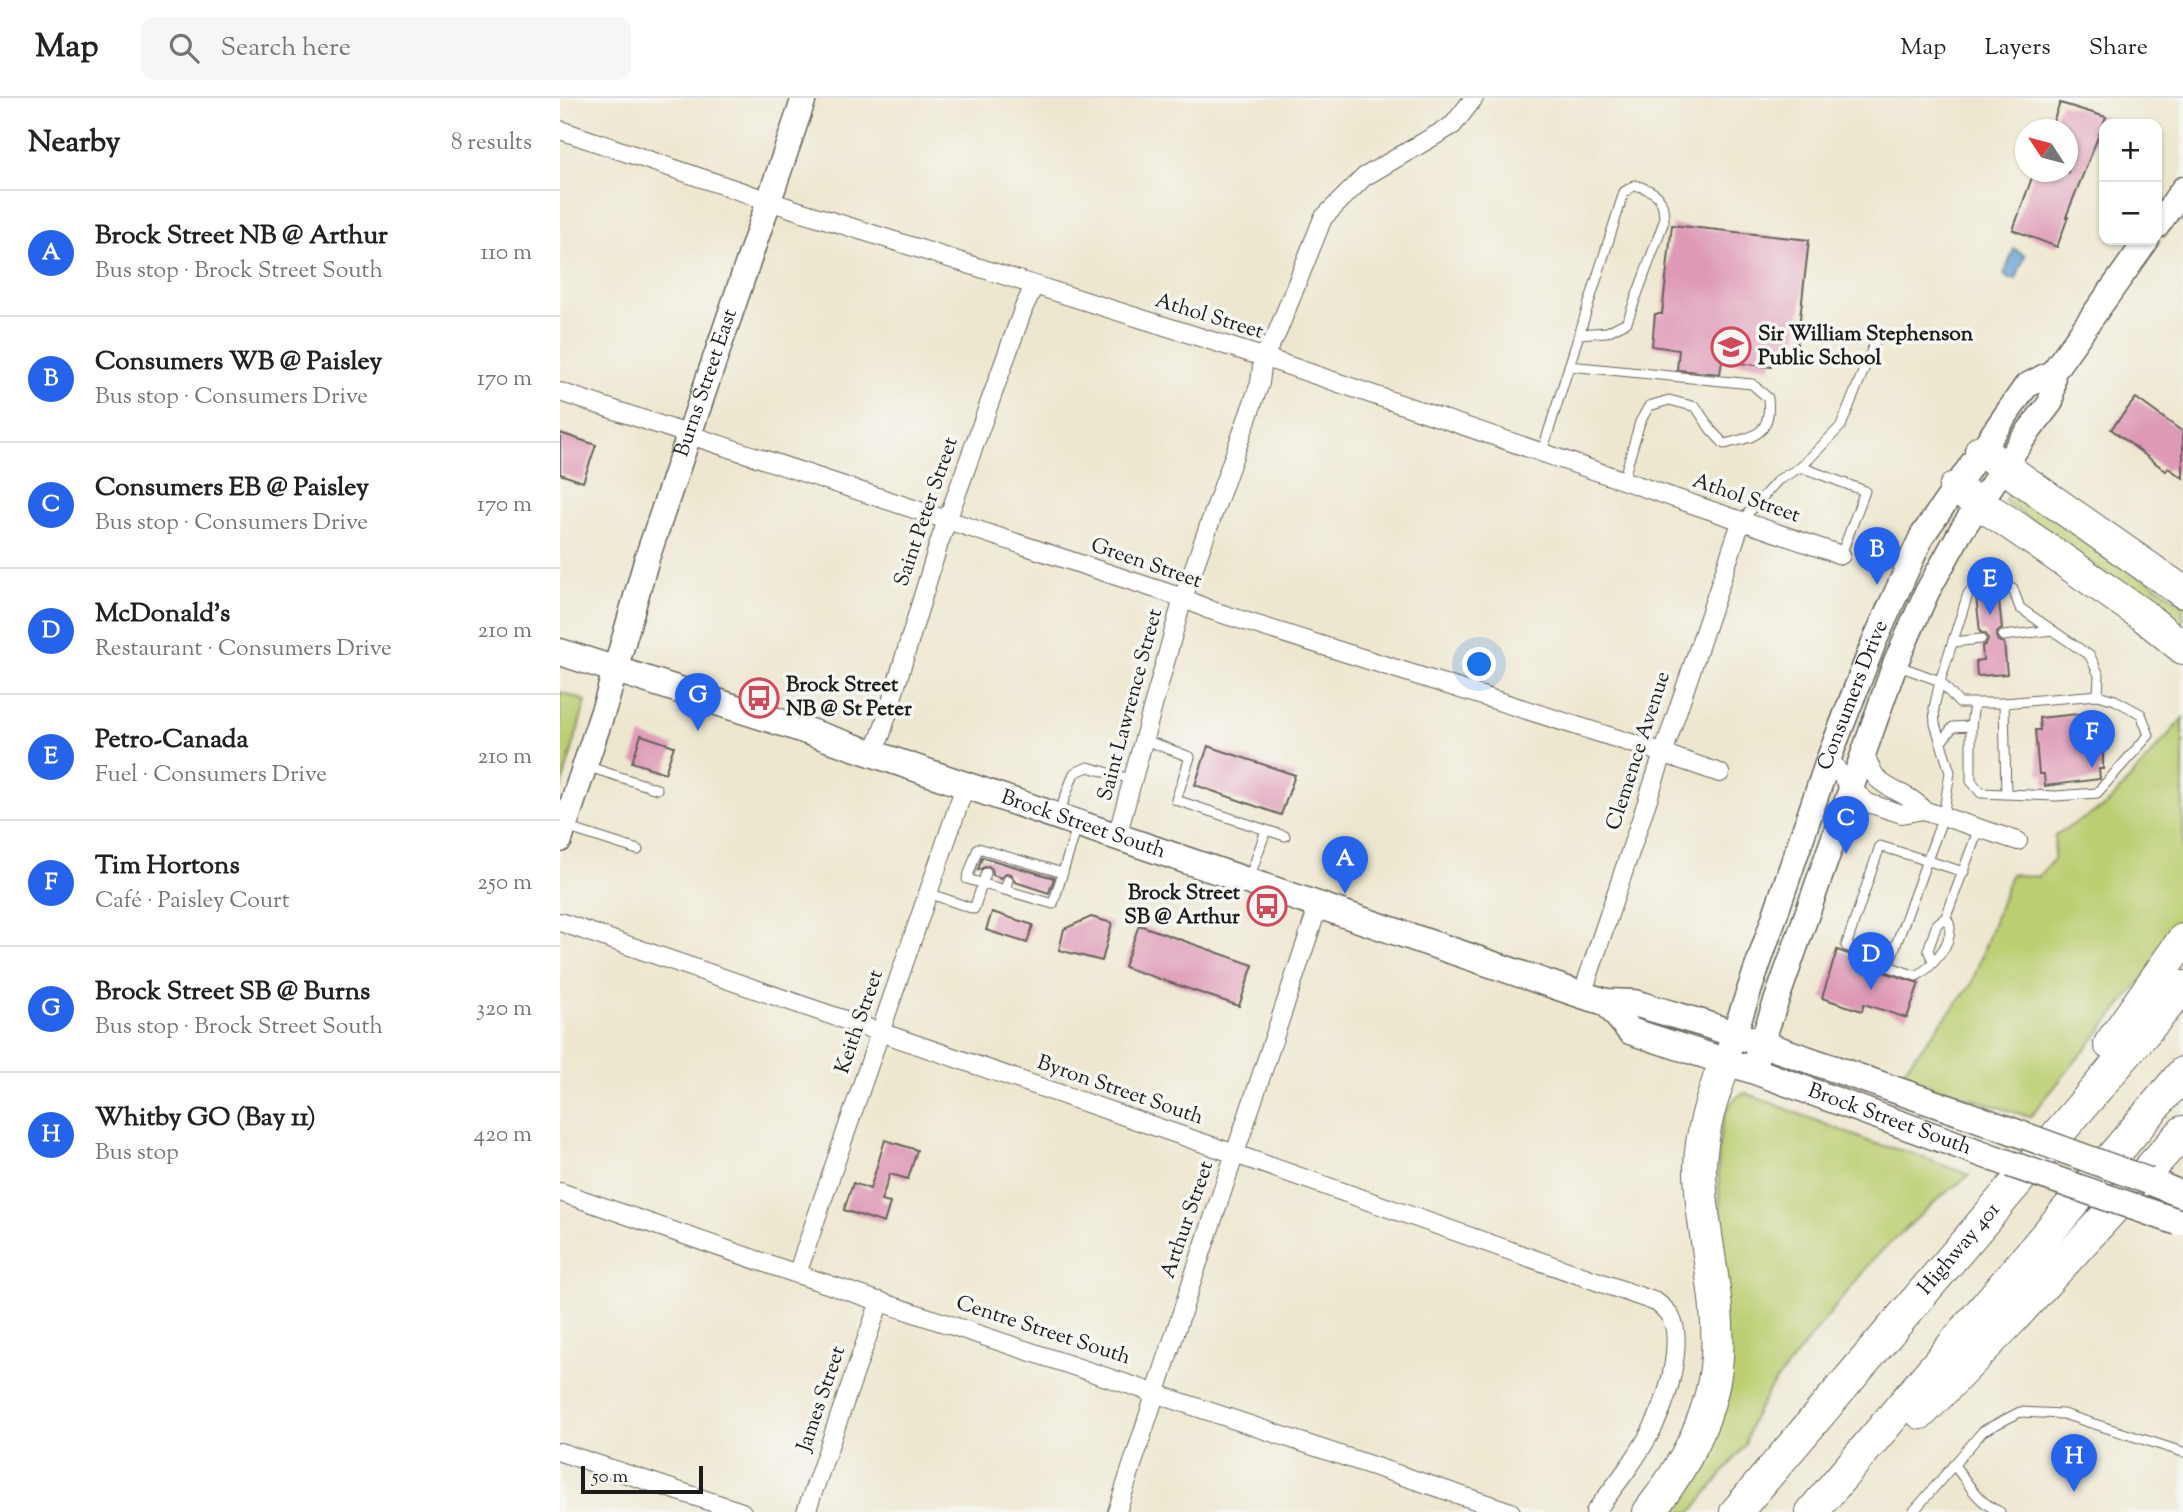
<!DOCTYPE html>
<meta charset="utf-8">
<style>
body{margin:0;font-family:"Sorts Mill Goudy",serif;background:#f6f6f6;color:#222}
.controls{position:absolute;right:21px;top:21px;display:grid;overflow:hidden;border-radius:14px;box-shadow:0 2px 5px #0004}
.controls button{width:63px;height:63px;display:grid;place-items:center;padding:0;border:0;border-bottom:2px solid #e0e0e0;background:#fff;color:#222;font:35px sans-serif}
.compass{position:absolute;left:1455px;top:21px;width:63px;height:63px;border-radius:50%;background:#fff;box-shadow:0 2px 5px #0004;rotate:306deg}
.scale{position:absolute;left:21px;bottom:18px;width:122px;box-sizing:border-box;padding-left:7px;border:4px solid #1c1c1c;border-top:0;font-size:19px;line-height:24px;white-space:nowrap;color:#1c1c1c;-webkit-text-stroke:5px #f6f6f2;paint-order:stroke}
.you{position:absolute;left:920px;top:567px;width:24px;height:24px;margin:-18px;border:5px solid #fff;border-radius:50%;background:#1a73e8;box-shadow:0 0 0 10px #1a73e833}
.badge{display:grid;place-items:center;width:46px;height:46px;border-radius:50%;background:#2563eb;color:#fff;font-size:23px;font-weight:700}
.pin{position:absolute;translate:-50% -58px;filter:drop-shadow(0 2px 4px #0008)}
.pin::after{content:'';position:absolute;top:37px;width:24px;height:21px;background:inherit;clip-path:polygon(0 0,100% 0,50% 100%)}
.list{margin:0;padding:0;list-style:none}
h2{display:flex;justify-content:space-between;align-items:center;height:91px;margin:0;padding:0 28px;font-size:30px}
h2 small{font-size:23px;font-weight:400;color:#767676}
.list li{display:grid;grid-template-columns:46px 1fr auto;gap:21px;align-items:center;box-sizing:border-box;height:126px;padding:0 28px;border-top:2px solid #e0e0e0}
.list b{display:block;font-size:26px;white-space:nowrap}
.list p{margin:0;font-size:23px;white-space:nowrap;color:#767676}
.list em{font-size:23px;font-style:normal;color:#767676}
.icon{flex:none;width:38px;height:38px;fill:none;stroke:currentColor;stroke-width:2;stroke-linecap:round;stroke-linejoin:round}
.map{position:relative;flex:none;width:1623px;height:1414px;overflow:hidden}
header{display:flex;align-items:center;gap:42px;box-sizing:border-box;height:98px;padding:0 35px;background:#fff;border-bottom:2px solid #e0e0e0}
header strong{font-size:33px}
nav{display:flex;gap:38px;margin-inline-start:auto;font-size:24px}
.search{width:490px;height:63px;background:#f6f6f6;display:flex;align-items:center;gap:18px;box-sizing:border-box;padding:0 24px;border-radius:14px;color:#767676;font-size:26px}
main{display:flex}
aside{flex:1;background:#fff}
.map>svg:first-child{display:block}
.green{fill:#bbce71;stroke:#6c7546;stroke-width:2}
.water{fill:#61a2d4;stroke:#3e5f78;stroke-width:2}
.building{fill:#de99b6}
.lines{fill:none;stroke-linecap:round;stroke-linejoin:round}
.lane-casing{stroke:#66635b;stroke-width:11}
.street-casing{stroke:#66635b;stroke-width:20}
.secondary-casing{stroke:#66635b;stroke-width:27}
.primary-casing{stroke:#66635b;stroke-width:29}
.highway-casing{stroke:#66635b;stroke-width:34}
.lane{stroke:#fff;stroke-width:9}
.street{stroke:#fff;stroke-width:18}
.secondary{stroke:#fff;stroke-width:24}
.primary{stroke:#fff;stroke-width:26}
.highway{stroke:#fff;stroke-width:32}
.primary-bridge-casing{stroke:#66635b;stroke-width:29;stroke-linecap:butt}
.primary-bridge{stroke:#fff;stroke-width:26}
.labels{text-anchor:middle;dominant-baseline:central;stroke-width:7;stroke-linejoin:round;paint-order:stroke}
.street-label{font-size:21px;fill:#1c1c1c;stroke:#f6f6f2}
.poi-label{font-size:21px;font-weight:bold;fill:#1c1c1c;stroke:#f6f6f2;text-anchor:start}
</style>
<header>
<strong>Map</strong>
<div class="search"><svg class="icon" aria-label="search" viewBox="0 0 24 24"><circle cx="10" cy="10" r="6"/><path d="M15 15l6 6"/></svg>Search here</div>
<nav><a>Map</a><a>Layers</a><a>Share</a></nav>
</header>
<main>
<aside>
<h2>Nearby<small>8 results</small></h2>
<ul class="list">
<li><span class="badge">A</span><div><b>Brock Street NB @ Arthur</b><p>Bus stop · Brock Street South</p></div><em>110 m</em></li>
<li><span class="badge">B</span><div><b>Consumers WB @ Paisley</b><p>Bus stop · Consumers Drive</p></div><em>170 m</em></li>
<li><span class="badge">C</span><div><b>Consumers EB @ Paisley</b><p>Bus stop · Consumers Drive</p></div><em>170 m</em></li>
<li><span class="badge">D</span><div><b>McDonald's</b><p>Restaurant · Consumers Drive</p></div><em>210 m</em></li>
<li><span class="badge">E</span><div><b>Petro-Canada</b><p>Fuel · Consumers Drive</p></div><em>210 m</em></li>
<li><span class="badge">F</span><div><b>Tim Hortons</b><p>Café · Paisley Court</p></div><em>250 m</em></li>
<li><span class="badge">G</span><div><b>Brock Street SB @ Burns</b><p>Bus stop · Brock Street South</p></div><em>320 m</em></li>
<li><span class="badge">H</span><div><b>Whitby GO (Bay 11)</b><p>Bus stop</p></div><em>420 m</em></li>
</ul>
</aside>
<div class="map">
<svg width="1623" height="1414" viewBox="0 0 1623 1414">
<rect width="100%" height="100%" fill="#f6f6f2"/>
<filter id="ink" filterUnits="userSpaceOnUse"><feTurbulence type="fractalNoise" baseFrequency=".0143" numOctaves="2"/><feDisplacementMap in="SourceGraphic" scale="14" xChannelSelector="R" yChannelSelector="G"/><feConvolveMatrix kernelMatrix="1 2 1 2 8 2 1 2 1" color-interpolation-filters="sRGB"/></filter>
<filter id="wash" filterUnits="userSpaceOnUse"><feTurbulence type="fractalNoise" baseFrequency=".00686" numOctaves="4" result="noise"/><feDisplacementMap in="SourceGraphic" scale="28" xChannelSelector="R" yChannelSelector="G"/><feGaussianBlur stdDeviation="1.57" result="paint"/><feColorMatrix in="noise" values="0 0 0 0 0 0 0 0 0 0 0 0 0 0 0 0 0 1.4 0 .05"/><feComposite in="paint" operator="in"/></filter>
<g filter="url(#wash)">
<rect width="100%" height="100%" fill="#eee7cf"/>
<g class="green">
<path d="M 1452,391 L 1623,506 L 1623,531 L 1444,403 Z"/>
<path d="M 0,594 L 26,603 L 0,694 Z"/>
<path d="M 1623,620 L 1623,821 L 1603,856 L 1470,1019 L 1339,978 L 1411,887 L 1451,776 L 1478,779 L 1494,761 L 1495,737 L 1547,707 Z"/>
<path d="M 1186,995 L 1313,1045 L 1348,1054 L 1410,1077 L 1379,1100 L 1315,1159 L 1209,1292 L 1192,1323 L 1185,1347 L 1132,1414 L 1106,1414 C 1126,1388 1149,1360 1157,1327 C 1162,1309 1158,1286 1159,1268 C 1160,1223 1162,1179 1161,1134 C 1161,1105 1146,1004 1186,995 Z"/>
</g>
<path class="water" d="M 1454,151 L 1465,157 L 1456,181 L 1449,181 L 1444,177 Z"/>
<g id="blocks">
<g class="building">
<path d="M 1500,5 L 1546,19 L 1506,119 L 1508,119 L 1497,149 L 1453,132 L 1474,74 L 1508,74 L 1508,32 L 1490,32 Z"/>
<path d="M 1112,127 L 1249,142 L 1236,255 L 1213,253 L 1211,269 L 1162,263 L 1160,276 L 1117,272 L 1119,252 L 1092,248 L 1095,216 L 1102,216 Z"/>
<path d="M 1576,300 L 1623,334 L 1623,380 L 1608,370 L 1606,373 L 1551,331 Z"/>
<path d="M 0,335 L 36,347 L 23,384 L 0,376 Z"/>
<path d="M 1438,494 L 1442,531 L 1438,533 L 1436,538 L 1438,543 L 1444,545 L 1447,576 L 1417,578 L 1416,563 L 1423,562 L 1422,548 L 1426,546 L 1428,541 L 1426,536 L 1420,534 L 1416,498 Z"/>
<path d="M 1528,615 L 1528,618 L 1536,617 L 1537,628 L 1540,627 L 1543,656 L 1543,671 L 1539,671 L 1540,681 L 1485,688 L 1484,676 L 1479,676 L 1475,632 L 1480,632 L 1479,620 Z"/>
<path d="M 81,637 L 114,648 L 105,675 L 72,664 Z"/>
<path d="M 648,648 L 735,677 L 721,717 L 635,687 Z"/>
<path d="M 422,759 L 494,780 L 489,795 L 455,784 L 451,776 L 446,775 L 441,780 L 433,777 L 432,771 L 428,768 L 418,772 Z"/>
<path d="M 432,814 L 473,827 L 467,845 L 426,832 Z"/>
<path d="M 531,819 L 552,825 L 542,863 L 499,852 L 504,831 Z"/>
<path d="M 579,827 L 693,867 L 679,908 L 564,869 Z"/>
<path d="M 1277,852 L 1315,865 L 1320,873 L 1359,885 L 1347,920 L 1304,906 L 1302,913 L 1262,900 Z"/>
<path d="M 325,1042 L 357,1052 L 348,1081 L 330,1076 L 321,1103 L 330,1105 L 324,1125 L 284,1112 L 293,1085 L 310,1091 Z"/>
</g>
</g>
</g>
<g filter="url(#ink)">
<use href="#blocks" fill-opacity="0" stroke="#66635b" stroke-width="2"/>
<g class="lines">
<g class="lane-casing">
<g id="lane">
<path d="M 1009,268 L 1192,286 L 1208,300 C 1212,336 1195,339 1164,346 L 1151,332 L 1136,309 L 1109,302 L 1089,308 L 1080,324 L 1063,383"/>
<path d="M 982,354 L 1064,94 L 1075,87 C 1098,94 1104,99 1104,123 L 1067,224 L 1047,234 L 1019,236"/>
<path d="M 1241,369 L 1305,393 L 1281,457"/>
<path d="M 1182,422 L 1218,382 L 1241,369 L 1281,328 L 1318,237"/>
<path d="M 1443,538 L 1492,532"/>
<path d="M 1393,544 L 1421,541"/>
<path d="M 1336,567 L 1380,583 L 1399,605 L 1444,605 L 1538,597 L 1555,602 L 1581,616 L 1589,637 L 1537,695 L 1496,698 L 1421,695 L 1411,683 L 1411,628 L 1414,605"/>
<path d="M 1444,605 L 1446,696"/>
<path d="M 585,642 L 630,659 L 616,702 L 706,732 L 689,781"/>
<path d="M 1381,644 L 1393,629 L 1411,628"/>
<path d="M 26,668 L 97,691"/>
<path d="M 498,718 L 514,675 L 528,669 L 574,682"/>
<path d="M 6,729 L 78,752"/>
<path d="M 706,732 L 725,738"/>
<path d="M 1404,774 L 1320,748 L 1286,848 L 1330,863 L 1383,719 L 1390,674 L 1375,626 L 1374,610 L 1380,583 L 1408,496 L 1423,481 L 1453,491 L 1460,510 L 1530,558 L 1539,577 L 1538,597"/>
<path d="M 503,775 L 418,750 L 407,781 L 493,806 C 501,781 509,755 517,729"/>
<path d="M 445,792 L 448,782"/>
<path d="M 368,795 L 414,811 L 426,775"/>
<path d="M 1373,863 L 1368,852 L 1377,826 L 1386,819 L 1419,730"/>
<path d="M 1322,866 L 1356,878 C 1370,871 1391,848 1390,830 C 1390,826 1388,823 1386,819"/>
<path d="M 1394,1367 C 1409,1386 1417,1404 1440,1414"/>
<path d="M 1353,1414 L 1423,1333 L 1460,1314 L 1503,1316 L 1623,1354"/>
</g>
</g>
<g class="street-casing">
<g id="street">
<path d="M 0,32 L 233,111 L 703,259 L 1281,457"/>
<path d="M 0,294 L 623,500 L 650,512 L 1090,651 L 1160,675"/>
<path d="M 1304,653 C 1308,663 1312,677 1320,683 C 1334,695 1352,697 1363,712"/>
<path d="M 311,657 L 321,637 L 379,445 L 464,209 L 474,188"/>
<path d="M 1269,660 L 1291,691 L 1308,705 L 1342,716 L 1363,712 L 1458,743"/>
<path d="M 557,738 L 623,500 L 700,285 L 703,259 L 717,235 L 763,120 L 804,79 L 893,27 L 914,0"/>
<path d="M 0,824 L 675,1056 L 1096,1204 C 1116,1217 1117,1234 1115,1256 C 1108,1322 1074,1363 1035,1414"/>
<path d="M 1022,897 L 1181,424"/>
<path d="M 0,1094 L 237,1176 L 951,1414"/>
<path d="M 237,1176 L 405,688"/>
<path d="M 0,1354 L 182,1414"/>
<path d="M 246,1414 L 320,1203"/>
<path d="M 557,1414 L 633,1180 L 759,806"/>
</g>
</g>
<g class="secondary-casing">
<g id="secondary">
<path d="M 1597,128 L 1623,91"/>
<path id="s1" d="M 0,742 L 47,601 L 87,460 L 244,0"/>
<path id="s2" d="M 1168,954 L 1269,660 L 1314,544 L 1362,438 L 1466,288 L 1493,274 L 1587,142"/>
<path d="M 1192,972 L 1335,566 L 1367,494 L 1401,433 L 1462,342 L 1491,304 L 1493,274"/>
</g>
</g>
<g class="primary-casing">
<g id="primary">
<path id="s3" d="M 0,554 L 229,627 L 1022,897 L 1046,904 L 1074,905 L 1145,926 L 1408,1017"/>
<path id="s4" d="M 1046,904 L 1070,933 L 1192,972 L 1450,1066"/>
<path d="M 1589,1083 L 1623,1097"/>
</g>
</g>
<g class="highway-casing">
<g id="highway">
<path d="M 1421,353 L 1623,494"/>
<path d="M 1395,390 L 1445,422 L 1584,518 L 1623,550"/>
<path d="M 1550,946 L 1623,842"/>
<path d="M 1361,1315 L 1454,1219 L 1623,1034"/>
<path d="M 1089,1414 C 1124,1369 1153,1318 1157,1259 C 1161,1195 1140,1132 1140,1068 C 1141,1032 1153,997 1165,964"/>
<path id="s5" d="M 1176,1414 L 1623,889"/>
<path d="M 1252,1414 L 1623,975"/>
</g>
</g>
<use href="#lane" class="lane"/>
<use href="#street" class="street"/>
<use href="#secondary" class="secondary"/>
<use href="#primary" class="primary"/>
<use href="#highway" class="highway"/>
<g class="primary-bridge-casing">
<g id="primary-bridge">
<path d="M 1408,1017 L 1589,1083"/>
<path d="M 1450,1066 L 1618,1124"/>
</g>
</g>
<use href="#primary-bridge" class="primary-bridge"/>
</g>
</g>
<defs>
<g id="school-ring" transform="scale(2.0125)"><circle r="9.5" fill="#f6f6f2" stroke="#d1495b" stroke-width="1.5"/><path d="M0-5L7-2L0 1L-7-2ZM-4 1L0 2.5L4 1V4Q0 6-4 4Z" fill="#d1495b"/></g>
<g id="bus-ring" transform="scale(2.0125)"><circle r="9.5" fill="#f6f6f2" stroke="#d1495b" stroke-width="1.5"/><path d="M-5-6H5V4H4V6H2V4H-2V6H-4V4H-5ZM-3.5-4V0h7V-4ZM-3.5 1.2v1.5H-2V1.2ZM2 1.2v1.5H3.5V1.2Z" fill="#d1495b"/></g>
</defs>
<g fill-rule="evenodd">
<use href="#school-ring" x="1171" y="249"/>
<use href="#bus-ring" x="199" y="600"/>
<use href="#bus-ring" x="707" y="808"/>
</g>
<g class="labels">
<g class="street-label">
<text transform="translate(649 219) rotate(17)">Athol Street</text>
<text stroke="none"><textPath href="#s1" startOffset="480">Burns Street East</textPath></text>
<text transform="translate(1186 401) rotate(19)">Athol Street</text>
<text transform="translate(367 414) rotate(-71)">Saint Peter Street</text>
<text transform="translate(586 466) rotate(19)">Green Street</text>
<text stroke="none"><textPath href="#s2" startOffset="378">Consumers Drive</textPath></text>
<text transform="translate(571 607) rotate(-75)">Saint Lawrence Street</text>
<text transform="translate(1079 653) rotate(-72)">Clemence Avenue</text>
<text stroke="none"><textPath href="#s3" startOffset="551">Brock Street South</textPath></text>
<text transform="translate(300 924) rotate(-71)">Keith Street</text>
<text transform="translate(560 993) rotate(19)">Byron Street South</text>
<text stroke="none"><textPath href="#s4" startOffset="312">Brock Street South</textPath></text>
<text transform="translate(628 1122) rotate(-71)">Arthur Street</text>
<text stroke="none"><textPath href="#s5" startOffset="345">Highway 401</textPath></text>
<text transform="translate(483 1233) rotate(18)">Centre Street South</text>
<text transform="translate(262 1301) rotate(-71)">James Street</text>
</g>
<g class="poi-label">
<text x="1198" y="237">Sir William Stephenson<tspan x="1198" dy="24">Public School</tspan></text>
<text x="226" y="588">Brock Street<tspan x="226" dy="24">NB @ St Peter</tspan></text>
<text x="680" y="796" text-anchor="end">Brock Street<tspan x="680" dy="24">SB @ Arthur</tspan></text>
</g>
</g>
</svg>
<div class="controls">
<button>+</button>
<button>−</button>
</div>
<svg class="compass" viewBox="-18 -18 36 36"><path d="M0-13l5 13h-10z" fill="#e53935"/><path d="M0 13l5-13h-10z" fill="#767676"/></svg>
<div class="scale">50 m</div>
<div class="you"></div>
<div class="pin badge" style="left:785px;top:796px">A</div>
<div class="pin badge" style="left:1317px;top:487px">B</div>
<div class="pin badge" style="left:1286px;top:756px">C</div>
<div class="pin badge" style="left:1311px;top:892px">D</div>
<div class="pin badge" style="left:1430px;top:517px">E</div>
<div class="pin badge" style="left:1532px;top:670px">F</div>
<div class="pin badge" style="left:138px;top:633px">G</div>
<div class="pin badge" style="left:1514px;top:1394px">H</div>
</div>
</main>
